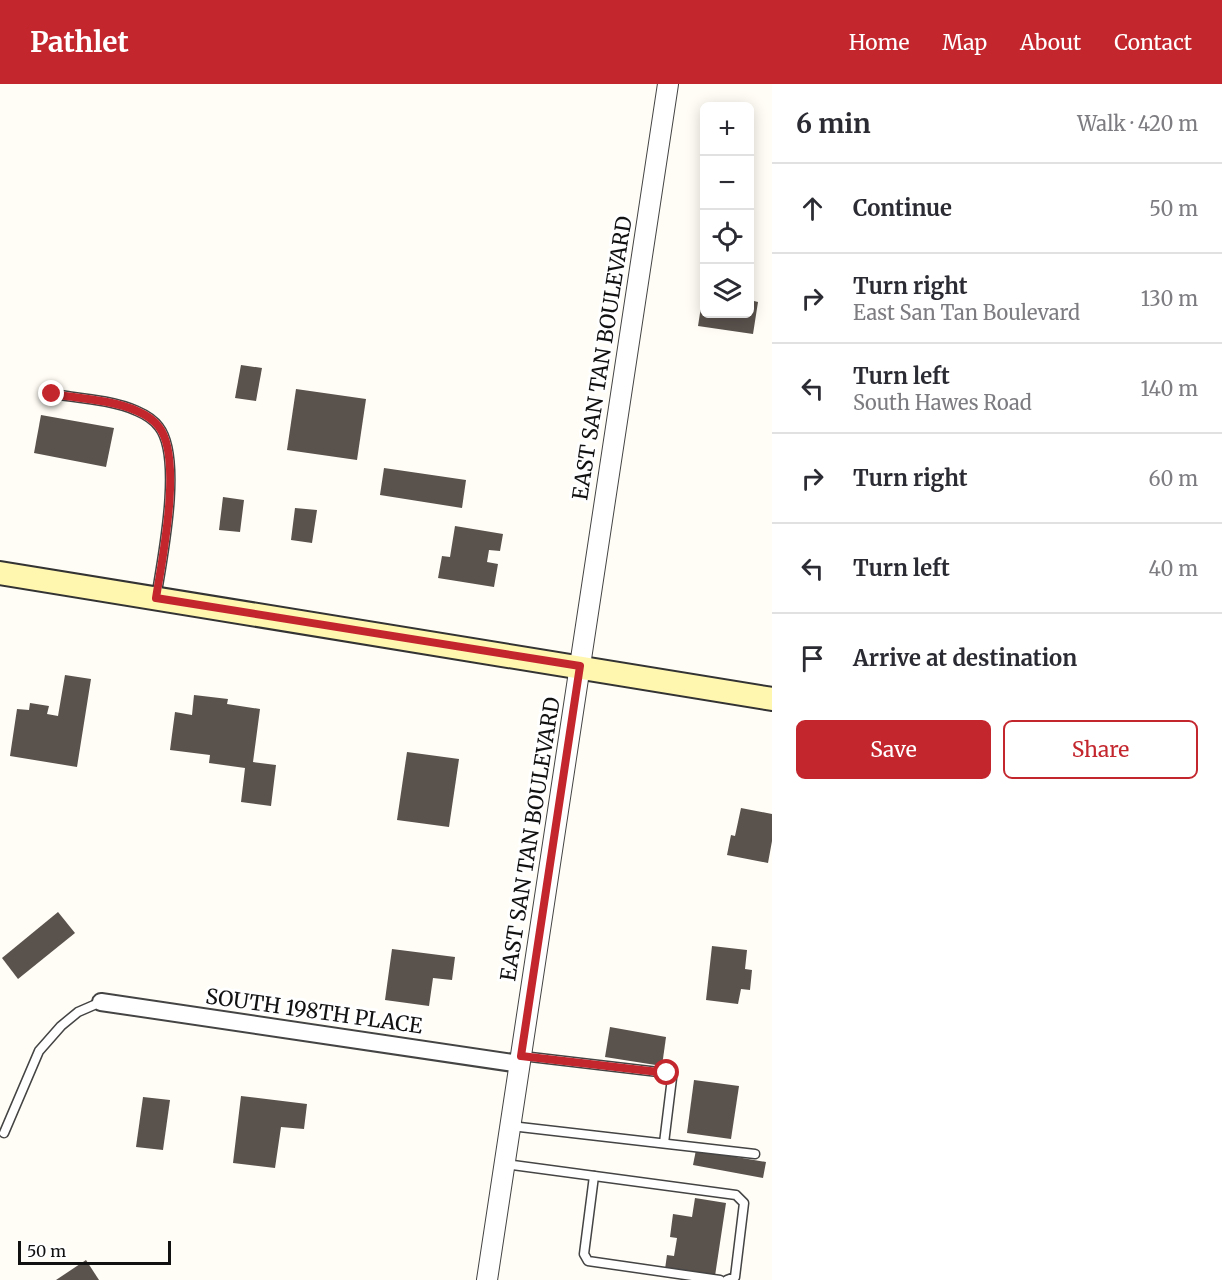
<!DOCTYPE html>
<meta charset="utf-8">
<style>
body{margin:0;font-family:Merriweather,serif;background:#f2f2f3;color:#2b2b33}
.controls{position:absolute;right:18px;top:18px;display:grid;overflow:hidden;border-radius:9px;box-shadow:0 3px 15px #0003}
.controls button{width:54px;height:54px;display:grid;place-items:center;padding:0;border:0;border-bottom:2px solid #e1e1e2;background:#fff;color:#2b2b33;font:30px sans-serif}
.scale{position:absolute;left:18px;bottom:15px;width:153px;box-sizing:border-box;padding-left:6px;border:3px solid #111;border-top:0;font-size:16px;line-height:21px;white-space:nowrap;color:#111;-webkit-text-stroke:4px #fff;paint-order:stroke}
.stop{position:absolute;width:18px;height:18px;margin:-14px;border:4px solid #c4262e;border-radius:50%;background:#fff}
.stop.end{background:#c4262e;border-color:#fff;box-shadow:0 2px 6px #0008}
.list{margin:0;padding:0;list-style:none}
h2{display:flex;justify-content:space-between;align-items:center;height:78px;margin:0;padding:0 24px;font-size:26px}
h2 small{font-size:20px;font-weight:400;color:#7c7c81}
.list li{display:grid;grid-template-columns:39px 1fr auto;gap:18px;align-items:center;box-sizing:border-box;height:90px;padding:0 24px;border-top:2px solid #e1e1e2}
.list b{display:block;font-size:22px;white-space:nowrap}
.list p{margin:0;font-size:20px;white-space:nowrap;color:#7c7c81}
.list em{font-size:20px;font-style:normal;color:#7c7c81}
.actions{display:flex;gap:12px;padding:18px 24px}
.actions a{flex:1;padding:14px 0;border:2px solid #c4262e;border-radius:9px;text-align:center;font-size:21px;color:#c4262e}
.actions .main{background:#c4262e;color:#fff}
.icon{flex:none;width:33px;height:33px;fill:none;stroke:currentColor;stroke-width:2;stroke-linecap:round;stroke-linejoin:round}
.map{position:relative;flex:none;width:772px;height:1196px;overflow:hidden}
header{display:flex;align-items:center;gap:36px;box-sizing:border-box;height:84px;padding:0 30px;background:#c4262e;color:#fff}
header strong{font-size:28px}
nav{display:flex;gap:33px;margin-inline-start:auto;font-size:21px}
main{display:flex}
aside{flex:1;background:#fff}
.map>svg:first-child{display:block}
.building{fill:#5a524d}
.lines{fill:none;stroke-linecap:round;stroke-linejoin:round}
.service-casing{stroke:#444;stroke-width:11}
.minor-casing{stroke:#444;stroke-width:20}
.tertiary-casing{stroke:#444;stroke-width:22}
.secondary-casing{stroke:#333;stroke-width:26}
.service{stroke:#fff;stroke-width:8}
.minor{stroke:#fff;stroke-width:16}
.tertiary{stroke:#fff;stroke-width:20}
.secondary{stroke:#fff6b0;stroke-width:22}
.route{stroke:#c4262e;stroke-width:8}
.labels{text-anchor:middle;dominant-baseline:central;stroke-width:6;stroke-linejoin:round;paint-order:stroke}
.street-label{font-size:21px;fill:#111;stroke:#fff}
</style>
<header>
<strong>Pathlet</strong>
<nav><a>Home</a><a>Map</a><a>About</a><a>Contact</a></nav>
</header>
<main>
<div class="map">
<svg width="772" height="1196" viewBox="0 0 772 1196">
<rect width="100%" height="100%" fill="#fffdf5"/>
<g class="building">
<path d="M 703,210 L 704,230 L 750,230 L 750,216 L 758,218 L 753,250 L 698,242 Z"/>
<path d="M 241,281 L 262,284 L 256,317 L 235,314 Z"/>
<path d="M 296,305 L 366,315 L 357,376 L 287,366 Z"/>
<path d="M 41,331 L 114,344 L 106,383 L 34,369 Z"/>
<path d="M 384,384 L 466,396 L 462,424 L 380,411 Z"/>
<path d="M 223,413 L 244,416 L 240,448 L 219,446 Z"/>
<path d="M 295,424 L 317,426 L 312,459 L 291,456 Z"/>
<path d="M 455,442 L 503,450 L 500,467 L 489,466 L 487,478 L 498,480 L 494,503 L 438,494 L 442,472 L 450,473 Z"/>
<path d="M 65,591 L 91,595 L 77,683 L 10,672 L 17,625 L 29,626 L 30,619 L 49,622 L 47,630 L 58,632 Z"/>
<path d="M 194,611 L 228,615 L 227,620 L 260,625 L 253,678 L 276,681 L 271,722 L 241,718 L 245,684 L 209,679 L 210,671 L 170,666 L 175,628 L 192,631 Z"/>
<path d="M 407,668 L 459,675 L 449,743 L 397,736 Z"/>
<path d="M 741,724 L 772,730 L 772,757 L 768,779 L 727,771 L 731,751 L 735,752 Z"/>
<path d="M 58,828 L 75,849 L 18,895 L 2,874 Z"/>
<path d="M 712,862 L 747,866 L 745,885 L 752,886 L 750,906 L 741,905 L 738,920 L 706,916 Z"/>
<path d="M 392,865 L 455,873 L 452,896 L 433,894 L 429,922 L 385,916 Z"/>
<path d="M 610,943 L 666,953 L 662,982 L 605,973 Z"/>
<path d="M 694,996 L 739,1002 L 731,1055 L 687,1049 Z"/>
<path d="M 241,1012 L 307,1020 L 304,1045 L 281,1043 L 275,1084 L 233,1079 Z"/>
<path d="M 143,1013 L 170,1016 L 163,1066 L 136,1063 Z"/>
<path d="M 696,1066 L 766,1078 L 763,1094 L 693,1081 Z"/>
<path d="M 695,1114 L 726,1119 L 715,1192 L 665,1185 L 667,1171 L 674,1172 L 677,1154 L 670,1153 L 673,1130 L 692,1133 Z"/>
<path d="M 86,1176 L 99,1196 L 56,1196 Z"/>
</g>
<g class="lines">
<g class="service-casing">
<g id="service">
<path d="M 52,310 C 78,314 113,316 137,327 C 144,330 154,336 159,343 C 183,374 162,476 156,514"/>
<path d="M 522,972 L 667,989 L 672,994 L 664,1059"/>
<path d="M 511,1042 L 755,1070"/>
<path d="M 4,1049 L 39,967 L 61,942 L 78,928 L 101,918"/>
<path d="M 505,1080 L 736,1111 L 744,1119 L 735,1193 L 727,1196"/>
<path d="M 594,1092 L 584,1170 L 588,1177 L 720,1196"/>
</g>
</g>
<g class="minor-casing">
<path id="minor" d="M 101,918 L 520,980"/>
</g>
<g class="tertiary-casing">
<path id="tertiary" d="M 487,1196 L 668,0"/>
</g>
<g class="secondary-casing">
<path id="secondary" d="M 0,489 L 772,615"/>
</g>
<use href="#service" class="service"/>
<use href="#minor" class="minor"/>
<use href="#tertiary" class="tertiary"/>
<use href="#secondary" class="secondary"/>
</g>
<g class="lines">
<path class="route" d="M 52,310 C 77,314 113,316 137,327 C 144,330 154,336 159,343 C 183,374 162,476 156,514 L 580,582 L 521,972 L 667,989"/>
</g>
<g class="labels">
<g class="street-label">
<text transform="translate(602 274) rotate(-81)">EAST SAN TAN BOULEVARD</text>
<text transform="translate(530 755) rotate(-81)">EAST SAN TAN BOULEVARD</text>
<text transform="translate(314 927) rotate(8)">SOUTH 198TH PLACE</text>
</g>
</g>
</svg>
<div class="controls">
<button>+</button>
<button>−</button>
<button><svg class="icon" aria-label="locate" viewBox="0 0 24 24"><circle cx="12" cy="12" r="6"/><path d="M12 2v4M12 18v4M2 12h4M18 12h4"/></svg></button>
<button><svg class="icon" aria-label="layers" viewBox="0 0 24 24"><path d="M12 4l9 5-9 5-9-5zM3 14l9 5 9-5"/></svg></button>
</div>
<div class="scale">50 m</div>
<div class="stop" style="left:667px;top:989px"></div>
<div class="stop end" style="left:52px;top:310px"></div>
</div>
<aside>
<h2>6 min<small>Walk · 420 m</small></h2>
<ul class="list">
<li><svg class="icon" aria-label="ahead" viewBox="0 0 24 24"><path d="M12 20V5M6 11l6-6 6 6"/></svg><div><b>Continue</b></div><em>50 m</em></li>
<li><svg class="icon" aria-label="right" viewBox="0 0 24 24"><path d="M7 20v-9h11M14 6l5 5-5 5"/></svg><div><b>Turn right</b><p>East San Tan Boulevard</p></div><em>130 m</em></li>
<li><svg class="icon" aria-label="left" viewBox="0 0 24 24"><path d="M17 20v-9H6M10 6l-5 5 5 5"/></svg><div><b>Turn left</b><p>South Hawes Road</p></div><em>140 m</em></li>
<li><svg class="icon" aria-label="right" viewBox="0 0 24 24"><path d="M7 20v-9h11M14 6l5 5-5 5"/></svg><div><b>Turn right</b></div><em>60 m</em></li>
<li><svg class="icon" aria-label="left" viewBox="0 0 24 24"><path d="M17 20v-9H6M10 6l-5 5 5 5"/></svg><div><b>Turn left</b></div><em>40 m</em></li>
<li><svg class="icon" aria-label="arrive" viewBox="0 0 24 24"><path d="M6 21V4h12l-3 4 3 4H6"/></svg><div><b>Arrive at destination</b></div></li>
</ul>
<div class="actions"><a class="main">Save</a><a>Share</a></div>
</aside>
</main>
